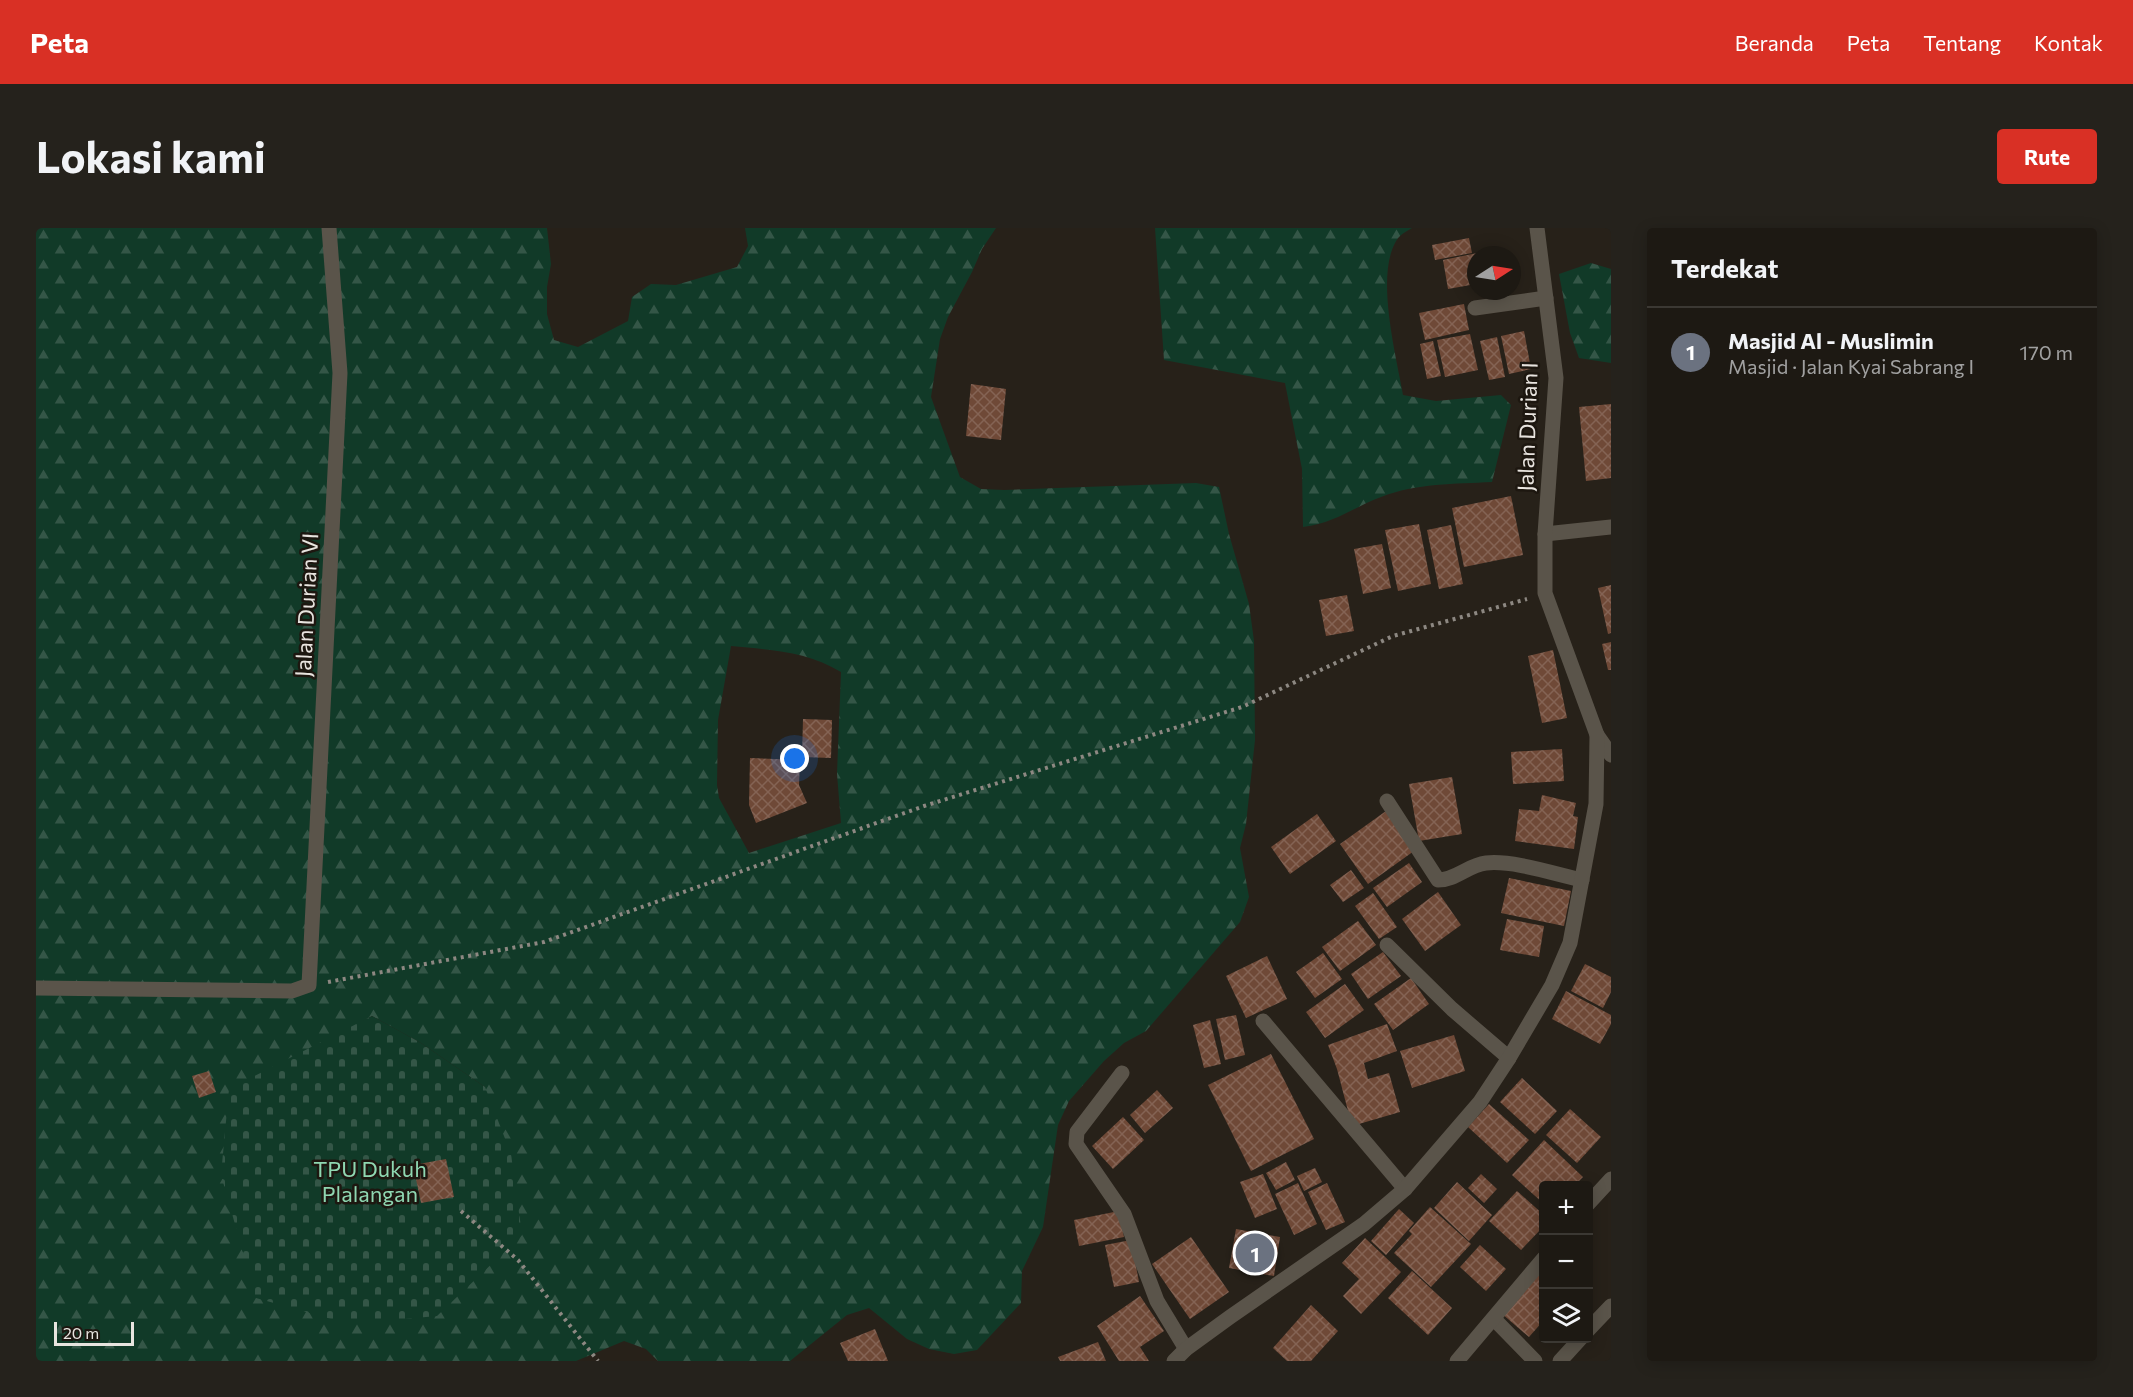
<!DOCTYPE html>
<html lang="id">
<meta charset="utf-8">
<style>
body{margin:0;font-family:Commissioner,sans-serif;background:#25221c;color:#f1f3f6}
.controls{position:absolute;right:18px;bottom:18px;display:grid;overflow:hidden;border-radius:6px;box-shadow:0 3px 15px #0003}
.controls button{width:54px;height:54px;display:grid;place-items:center;padding:0;border:0;border-bottom:2px solid #3b3833;background:#1d1913;color:#f1f3f6;font:30px sans-serif}
.compass{position:absolute;left:1431px;top:18px;width:54px;height:54px;border-radius:50%;background:#1d1913;box-shadow:0 3px 15px #0003;rotate:78deg}
.scale{position:absolute;left:18px;bottom:15px;width:80px;box-sizing:border-box;padding-left:6px;border:3px solid #e8e4df;border-top:0;font-size:16px;line-height:21px;white-space:nowrap;color:#e8e4df;-webkit-text-stroke:4px #1d1710;paint-order:stroke}
.you{position:absolute;left:759px;top:531px;width:21px;height:21px;margin:-15px;border:4px solid #fff;border-radius:50%;background:#1a73e8;box-shadow:0 0 0 9px #1a73e833}
.badge{display:grid;place-items:center;width:39px;height:39px;border-radius:50%;background:#d93025;color:#fff;font-size:20px;font-weight:700}
.pin{position:absolute;translate:-50% -50%;border:3px solid #fff;box-shadow:0 2px 6px #0006}
.list{margin:0;padding:0;list-style:none}
h2{display:flex;justify-content:space-between;align-items:center;height:78px;margin:0;padding:0 24px;font-size:26px}
h2 small{font-size:20px;font-weight:400;color:#a0a0a0}
.list li{display:grid;grid-template-columns:39px 1fr auto;gap:18px;align-items:center;box-sizing:border-box;height:90px;padding:0 24px;border-top:2px solid #3b3833}
.list b{display:block;font-size:22px;white-space:nowrap}
.list p{margin:0;font-size:20px;white-space:nowrap;color:#a0a0a0}
.list em{font-size:20px;font-style:normal;color:#a0a0a0}
.icon{flex:none;width:33px;height:33px;fill:none;stroke:currentColor;stroke-width:2;stroke-linecap:round;stroke-linejoin:round}
.map{position:relative;flex:none;width:1575px;height:1133px;overflow:hidden;border-radius:6px}
header{display:flex;align-items:center;gap:36px;box-sizing:border-box;height:84px;padding:0 30px;background:#d93025;color:#fff}
header strong{font-size:28px}
nav{display:flex;gap:33px;margin-inline-start:auto;font-size:21px}
.intro{display:flex;align-items:center;justify-content:space-between;box-sizing:border-box;height:144px;padding:0 36px}
h1{margin:0;font-size:42px}
.button{padding:15px 27px;border-radius:6px;background:#d93025;color:#fff;font-size:21px;font-weight:700}
main{display:flex;gap:36px;padding:0 36px}
aside{flex:1;background:#1d1913;border-radius:6px;box-shadow:0 3px 15px #0003}
.map>svg:first-child{display:block}
.forest{fill:url(#forest-firs);fill-rule:evenodd}
.cemetery{fill:url(#cemetery-stones)}
.building{fill:url(#building-cross-hatch)}
.lines{fill:none;stroke-linecap:round;stroke-linejoin:round}
.path{stroke:#8d8882;stroke-width:4;stroke-dasharray:3 4.5;stroke-linecap:butt}
.minor{stroke:#5a544a;stroke-width:15}
.labels{text-anchor:middle;dominant-baseline:central;stroke-width:5;stroke-linejoin:round;paint-order:stroke}
.street-label{font-size:22px;fill:#e8e4df;stroke:#1d1710}
.park-label{font-size:22px;fill:#8fd7b1;stroke:#1d1710}
</style>
<header>
<strong>Peta</strong>
<nav><a>Beranda</a><a>Peta</a><a>Tentang</a><a>Kontak</a></nav>
</header>
<div class="intro"><h1>Lokasi kami</h1><a class="button">Rute</a></div>
<main>
<div class="map">
<svg width="1575" height="1133" viewBox="0 0 1575 1133">
<defs>
<pattern id="forest-firs" width="22" height="20" patternUnits="userSpaceOnUse" patternTransform="scale(1.5)"><rect width="22" height="20" fill="#113a28"/><path d="M5 1l3.5 6h-7zM16 11l3.5 6h-7z" fill="#345647"/></pattern>
<pattern id="cemetery-stones" width="16" height="16" patternUnits="userSpaceOnUse" patternTransform="scale(1.5)"><rect width="16" height="16" fill="#113a28"/><path d="M2 7V4a2 2 0 0 1 4 0v3zM10 15v-3a2 2 0 0 1 4 0v3z" fill="#345647"/></pattern>
<pattern id="building-cross-hatch" width="8" height="8" patternUnits="userSpaceOnUse" patternTransform="scale(1.5)"><rect width="8" height="8" fill="#6f4937"/><path d="M0 0l8 8M0 8l8-8" fill="none" stroke="#846354"/></pattern>
</defs>
<rect width="100%" height="100%" fill="#272119"/>
<g class="forest">
<path d="M 0,0 L 511,0 L 515,36 L 511,59 L 511,86 L 518,112 L 542,119 L 592,93 L 596,69 L 615,56 L 640,57 L 701,39 L 712,18 L 709,0 L 960,0 L 946,21 L 936,44 L 912,89 L 904,111 L 895,169 L 924,249 L 945,261 L 968,262 L 1160,255 L 1183,259 L 1193,306 L 1213,376 L 1218,413 L 1219,512 L 1210,596 L 1204,620 L 1213,669 L 1204,694 L 1110,803 L 1088,815 L 1068,833 L 1033,873 L 1022,897 L 1007,999 L 986,1043 L 985,1075 L 941,1122 L 918,1126 L 893,1121 L 871,1111 L 833,1080 L 811,1087 L 754,1133 L 622,1133 L 610,1121 L 588,1113 L 540,1133 L 0,1133 ZM 695,418 C 736,422 770,423 805,444 L 801,546 L 805,595 L 713,625 L 683,570 L 681,557 L 682,492 ZM 336,788 L 385,815 L 449,859 L 308,804 Z"/>
<path d="M 1119,0 L 1376,0 C 1369,4 1363,7 1359,15 C 1340,51 1360,127 1367,167 L 1400,173 L 1465,167 L 1475,177 L 1456,254 C 1418,256 1381,255 1345,269 C 1316,280 1299,295 1267,299 L 1266,241 L 1249,155 L 1128,132 Z"/>
<path d="M 1555,35 L 1575,41 L 1575,135 L 1543,130 L 1534,105 L 1523,46 Z"/>
</g>
<path class="cemetery" d="M 336,788 L 385,815 L 449,859 L 475,926 L 486,1007 L 401,1088 L 313,1096 L 220,1070 L 185,947 L 193,861 Z"/>
<g class="building">
<path d="M 1433,10 L 1436,25 L 1399,32 L 1396,17 Z"/>
<path d="M 1451,23 L 1451,27 L 1440,27 L 1440,56 L 1412,61 L 1407,32 Z"/>
<path d="M 1428,76 L 1433,102 L 1389,112 L 1383,85 Z"/>
<path d="M 1488,103 L 1495,141 L 1473,146 L 1465,108 Z"/>
<path d="M 1434,106 L 1442,142 L 1409,149 L 1401,112 Z"/>
<path d="M 1461,109 L 1469,149 L 1453,152 L 1444,113 Z"/>
<path d="M 1397,113 L 1405,148 L 1391,151 L 1384,116 Z"/>
<path d="M 935,156 L 970,161 L 965,212 L 930,208 Z"/>
<path d="M 1575,176 L 1575,250 L 1550,253 L 1543,179 Z"/>
<path d="M 1475,268 L 1487,327 L 1428,339 L 1416,280 Z"/>
<path d="M 1383,296 L 1395,356 L 1362,363 L 1349,302 Z"/>
<path d="M 1415,297 L 1427,356 L 1403,361 L 1391,302 Z"/>
<path d="M 1346,316 L 1355,360 L 1327,366 L 1318,321 Z"/>
<path d="M 1575,357 L 1575,405 L 1572,406 L 1562,360 Z"/>
<path d="M 1311,367 L 1318,403 L 1290,408 L 1283,372 Z"/>
<path d="M 1575,414 L 1575,442 L 1572,442 L 1566,416 Z"/>
<path d="M 1517,422 L 1531,490 L 1506,495 L 1492,428 Z"/>
<path d="M 767,491 L 796,492 L 795,530 L 766,529 Z"/>
<path d="M 1526,521 L 1528,553 L 1477,556 L 1475,524 Z"/>
<path d="M 714,530 L 764,532 L 763,557 L 771,575 L 720,595 L 713,577 Z"/>
<path d="M 1416,549 L 1426,606 L 1383,613 L 1373,556 Z"/>
<path d="M 1506,567 L 1540,575 L 1537,588 L 1542,589 L 1538,621 L 1479,613 L 1483,581 L 1503,583 Z"/>
<path d="M 1350,583 L 1378,623 L 1332,656 L 1304,616 Z"/>
<path d="M 1281,586 L 1300,613 L 1254,646 L 1235,619 Z"/>
<path d="M 1373,635 L 1386,654 L 1351,679 L 1337,660 Z"/>
<path d="M 1315,642 L 1328,660 L 1307,674 L 1294,657 Z"/>
<path d="M 1473,650 L 1535,663 L 1528,698 L 1465,685 Z"/>
<path d="M 1402,664 L 1425,697 L 1389,723 L 1366,691 Z"/>
<path d="M 1337,665 L 1361,699 L 1343,711 L 1319,678 Z"/>
<path d="M 1471,691 L 1508,698 L 1503,729 L 1464,722 Z"/>
<path d="M 1322,693 L 1340,717 L 1304,743 L 1286,719 Z"/>
<path d="M 1347,724 L 1365,748 L 1332,771 L 1315,746 Z"/>
<path d="M 1287,725 L 1306,751 L 1279,770 L 1260,744 Z"/>
<path d="M 1231,728 L 1251,771 L 1210,790 L 1190,748 Z"/>
<path d="M 1549,736 L 1575,749 L 1575,764 L 1567,780 L 1535,763 Z"/>
<path d="M 1375,750 L 1393,776 L 1357,802 L 1338,776 Z"/>
<path d="M 1309,756 L 1328,782 L 1289,810 L 1270,784 Z"/>
<path d="M 1530,763 L 1575,787 L 1575,796 L 1564,816 L 1516,791 Z"/>
<path d="M 1200,787 L 1209,827 L 1189,832 L 1180,791 Z"/>
<path d="M 1174,792 L 1185,836 L 1168,840 L 1157,797 Z"/>
<path d="M 1351,796 L 1361,823 L 1328,835 L 1332,851 L 1353,845 L 1364,884 L 1316,898 L 1301,841 L 1292,817 Z"/>
<path d="M 1418,807 L 1429,843 L 1376,860 L 1364,823 Z"/>
<path d="M 1235,826 L 1278,911 L 1215,943 L 1172,857 Z"/>
<path d="M 173,843 L 180,864 L 163,870 L 156,848 Z"/>
<path d="M 1486,850 L 1521,883 L 1499,906 L 1464,874 Z"/>
<path d="M 1121,862 L 1137,880 L 1109,905 L 1094,887 Z"/>
<path d="M 1453,876 L 1493,912 L 1471,935 L 1432,899 Z"/>
<path d="M 1534,881 L 1565,909 L 1541,935 L 1510,907 Z"/>
<path d="M 1087,889 L 1108,912 L 1077,941 L 1056,918 Z"/>
<path d="M 1508,912 L 1547,949 L 1539,957 L 1508,957 L 1508,976 L 1476,947 Z"/>
<path d="M 410,931 L 418,969 L 385,975 L 377,937 Z"/>
<path d="M 1250,934 L 1259,952 L 1240,962 L 1230,945 Z"/>
<path d="M 1279,940 L 1286,954 L 1268,963 L 1261,948 Z"/>
<path d="M 1227,946 L 1241,981 L 1219,990 L 1204,954 Z"/>
<path d="M 1445,946 L 1461,961 L 1448,975 L 1432,960 Z"/>
<path d="M 1421,954 L 1456,987 L 1433,1013 L 1398,980 Z"/>
<path d="M 1262,955 L 1281,996 L 1258,1007 L 1239,966 Z"/>
<path d="M 1291,955 L 1309,994 L 1290,1002 L 1272,964 Z"/>
<path d="M 1481,963 L 1508,987 L 1508,998 L 1485,1022 L 1453,993 Z"/>
<path d="M 1394,979 L 1435,1016 L 1395,1059 L 1358,1025 L 1376,1006 L 1373,1003 Z"/>
<path d="M 1363,981 L 1378,995 L 1350,1027 L 1335,1013 Z"/>
<path d="M 1083,983 L 1088,1009 L 1043,1018 L 1038,992 Z"/>
<path d="M 1200,1001 L 1244,1009 L 1238,1048 L 1193,1040 Z"/>
<path d="M 1155,1009 L 1193,1064 L 1154,1091 L 1116,1036 Z"/>
<path d="M 1329,1010 L 1365,1044 L 1325,1086 L 1307,1068 L 1323,1051 L 1306,1035 Z"/>
<path d="M 1095,1012 L 1103,1054 L 1078,1059 L 1069,1017 Z"/>
<path d="M 1444,1017 L 1470,1041 L 1450,1063 L 1424,1039 Z"/>
<path d="M 1508,1034 L 1508,1092 L 1493,1109 L 1465,1085 Z"/>
<path d="M 1376,1043 L 1416,1080 L 1392,1107 L 1352,1070 Z"/>
<path d="M 1104,1068 L 1128,1103 L 1104,1119 L 1113,1133 L 1083,1133 L 1061,1098 Z"/>
<path d="M 1275,1077 L 1302,1103 L 1275,1133 L 1251,1133 L 1237,1120 Z"/>
<path d="M 839,1101 L 852,1133 L 812,1133 L 804,1115 Z"/>
<path d="M 1062,1114 L 1070,1133 L 1024,1133 L 1022,1129 Z"/>
</g>
<g class="lines">
<g class="path">
<path d="M 292,754 L 508,714 L 888,578 L 1206,479 L 1357,408 L 1491,371"/>
<path d="M 425,983 L 482,1032 L 562,1133"/>
</g>
<g class="minor">
<path d="M 1439,80 L 1510,70"/>
<path d="M 1509,306 L 1575,299"/>
<path d="M 1561,507 L 1575,527"/>
<path d="M 1351,573 L 1402,652 C 1420,652 1432,637 1450,635 C 1477,632 1519,646 1546,652"/>
<path d="M 1351,717 L 1416,781 L 1473,830"/>
<path d="M 0,760 L 256,763 L 273,757 L 304,145 L 293,0"/>
<path d="M 1227,793 L 1369,961"/>
<path d="M 1086,845 L 1041,904 L 1040,916 L 1088,986 L 1121,1073 L 1150,1121"/>
<path d="M 1552,976 L 1575,951"/>
<path d="M 1458,1091 L 1499,1133"/>
<path d="M 1552,1102 L 1575,1078"/>
<path d="M 1138,1133 L 1150,1121 L 1194,1089 L 1328,996 L 1369,961 L 1444,874 L 1473,830 L 1516,757 L 1534,715 L 1560,576 L 1561,507 L 1509,365 L 1509,306 L 1520,150 L 1501,0"/>
<path d="M 1421,1133 L 1508,1030"/>
<path d="M 1524,1133 L 1545,1110"/>
</g>
</g>
<g class="labels">
<g class="street-label">
<text transform="translate(1491 199) rotate(-88)">Jalan Durian I</text>
<text transform="translate(270 377) rotate(-87)">Jalan Durian VI</text>
</g>
<g class="park-label">
<text x="334" y="940">TPU Dukuh<tspan x="334" dy="25">Plalangan</tspan></text>
</g>
</g>
</svg>
<div class="controls">
<button>+</button>
<button>−</button>
<button><svg class="icon" aria-label="layers" viewBox="0 0 24 24"><path d="M12 4l9 5-9 5-9-5zM3 14l9 5 9-5"/></svg></button>
</div>
<svg class="compass" viewBox="-18 -18 36 36"><path d="M0-13l5 13h-10z" fill="#e53935"/><path d="M0 13l5-13h-10z" fill="#a0a0a0"/></svg>
<div class="scale">20 m</div>
<div class="you"></div>
<div class="pin badge" style="left:1219px;top:1025px;background:#6b7280">1</div>
</div>
<aside>
<h2>Terdekat<small></small></h2>
<ul class="list">
<li><span class="badge" style="background:#6b7280">1</span><div><b>Masjid Al - Muslimin</b><p>Masjid · Jalan Kyai Sabrang I</p></div><em>170 m</em></li>
</ul>
</aside>
</main>
